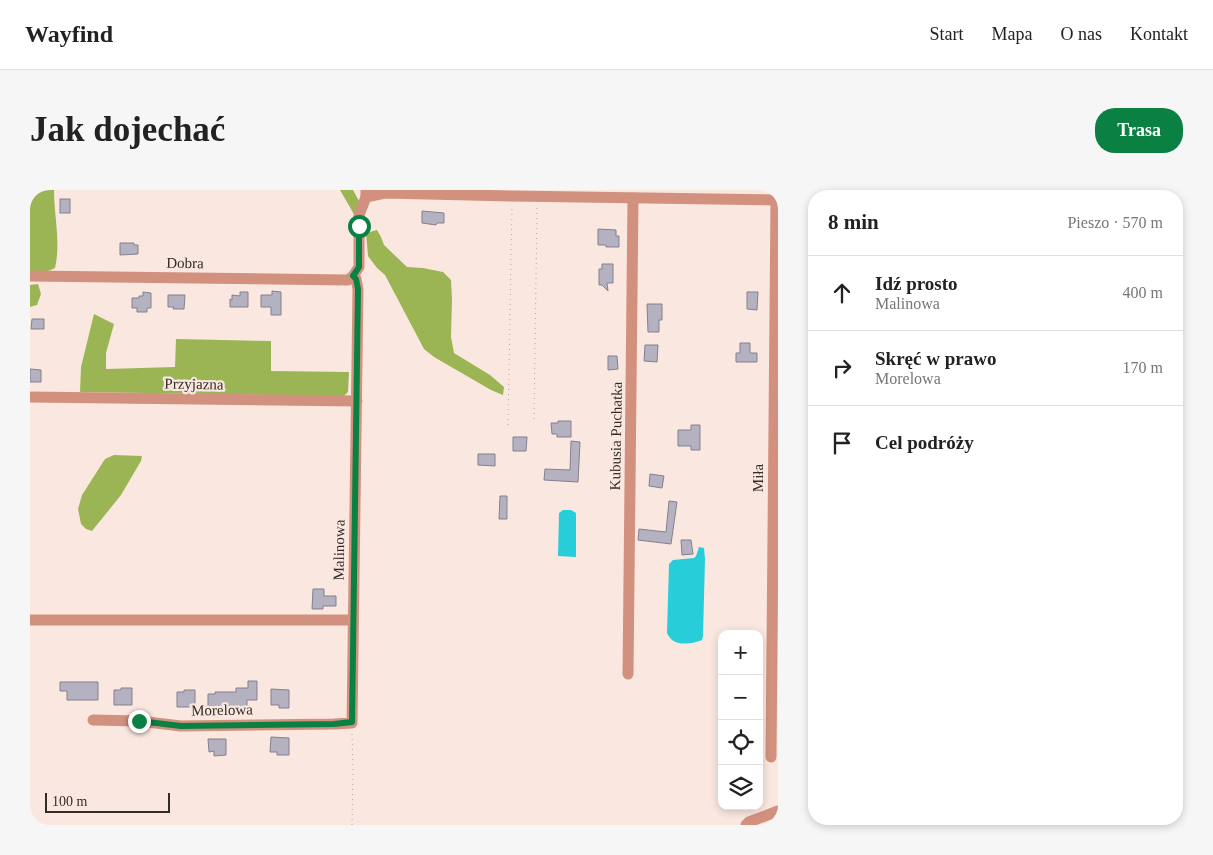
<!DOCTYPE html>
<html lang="pl">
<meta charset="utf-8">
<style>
body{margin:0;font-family:Georgia,serif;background:#f6f6f6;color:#222}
.controls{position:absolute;right:15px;bottom:15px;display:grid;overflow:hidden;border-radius:10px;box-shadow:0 2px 8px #0003}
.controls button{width:45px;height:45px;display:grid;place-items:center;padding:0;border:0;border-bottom:1px solid #e0e0e0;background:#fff;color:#222;font:25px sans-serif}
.scale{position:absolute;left:15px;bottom:12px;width:125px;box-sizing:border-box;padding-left:5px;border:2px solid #322b28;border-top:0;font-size:14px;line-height:18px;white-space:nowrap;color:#322b28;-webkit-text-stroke:4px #fae8e0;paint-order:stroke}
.stop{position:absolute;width:15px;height:15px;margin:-11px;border:4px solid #0b8043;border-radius:50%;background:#fff}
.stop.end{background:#0b8043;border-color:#fff;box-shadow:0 1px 5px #0008}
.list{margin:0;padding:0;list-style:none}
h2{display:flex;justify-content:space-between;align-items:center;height:65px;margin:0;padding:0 20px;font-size:21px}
h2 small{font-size:16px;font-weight:400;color:#767676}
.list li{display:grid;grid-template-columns:32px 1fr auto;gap:15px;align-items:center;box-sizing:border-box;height:75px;padding:0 20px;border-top:1px solid #e0e0e0}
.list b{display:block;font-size:19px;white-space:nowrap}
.list p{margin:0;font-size:16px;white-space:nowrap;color:#767676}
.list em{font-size:16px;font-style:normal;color:#767676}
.icon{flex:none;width:28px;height:28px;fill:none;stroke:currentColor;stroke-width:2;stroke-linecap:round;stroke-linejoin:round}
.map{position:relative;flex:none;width:748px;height:635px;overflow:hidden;border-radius:20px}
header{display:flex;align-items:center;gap:30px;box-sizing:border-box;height:70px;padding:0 25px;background:#fff;border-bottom:1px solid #e0e0e0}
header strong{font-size:24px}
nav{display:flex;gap:28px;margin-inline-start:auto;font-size:18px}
.intro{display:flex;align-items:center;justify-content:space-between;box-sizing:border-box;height:120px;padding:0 30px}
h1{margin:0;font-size:35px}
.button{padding:12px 22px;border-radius:20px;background:#0b8043;color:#fff;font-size:18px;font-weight:700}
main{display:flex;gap:30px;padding:0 30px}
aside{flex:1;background:#fff;border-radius:20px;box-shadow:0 2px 8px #0003}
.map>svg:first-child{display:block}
.forest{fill:#9bb555}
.water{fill:#28cdda}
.building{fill:#b4b1c1;stroke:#83808f}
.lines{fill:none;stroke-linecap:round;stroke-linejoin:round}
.path{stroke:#b8a9a3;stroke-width:1;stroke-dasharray:1 4;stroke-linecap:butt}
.minor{stroke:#d2917f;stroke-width:11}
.route{stroke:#0b8043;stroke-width:6}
.labels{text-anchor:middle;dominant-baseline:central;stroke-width:4.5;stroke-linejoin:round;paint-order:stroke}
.street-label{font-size:15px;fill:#322b28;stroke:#fae8e0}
</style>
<header>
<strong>Wayfind</strong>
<nav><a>Start</a><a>Mapa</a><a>O nas</a><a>Kontakt</a></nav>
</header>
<div class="intro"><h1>Jak dojechać</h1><a class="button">Trasa</a></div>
<main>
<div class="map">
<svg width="748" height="635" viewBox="0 0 748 635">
<rect width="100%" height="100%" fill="#fae8e0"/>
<g class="forest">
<path d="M 0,0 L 24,0 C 24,26 31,53 25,78 L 18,81 L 0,81 Z"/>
<path d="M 310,0 L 323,0 L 329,11 L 325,26 Z"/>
<path d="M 347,40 L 351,47 L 354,55 L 377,77 L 393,78 L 413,82 L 421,90 L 422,109 L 421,147 L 424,163 L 460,185 L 474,197 L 473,205 L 461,200 L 404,167 L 394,159 L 355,85 L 347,78 L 338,66 L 336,43 Z"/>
<path d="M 8,94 L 11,104 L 7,115 L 0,117 L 0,95 Z"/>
<path d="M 64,124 L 84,134 L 76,163 L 76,179 L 145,177 L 146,149 L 241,151 L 241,181 L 319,182 L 318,202 L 314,206 L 50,202 L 51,177 Z"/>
<path d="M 84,265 L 112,266 L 111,271 L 91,305 L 62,341 L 56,339 L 51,334 L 48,319 L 52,305 L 75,269 Z"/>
</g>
<g class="water">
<path d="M 533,320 L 541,320 L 546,323 L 546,367 L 545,367 L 528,366 L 529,323 Z"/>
<path d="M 669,357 L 674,358 L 675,369 L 673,446 L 672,450 C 666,453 652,455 646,452 C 642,451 639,447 637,443 L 639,374 L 643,370 L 664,368 L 666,366 Z"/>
</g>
<g class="building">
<rect x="30" y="9" width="10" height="14"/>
<path d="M 392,21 L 414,23 L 414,33 L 407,33 L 406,35 L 392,33 Z"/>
<path d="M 568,39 L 586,40 L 586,46 L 589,46 L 589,57 L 576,57 L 576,55 L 568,55 Z"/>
<path d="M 90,53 L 104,53 L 104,55 L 108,55 L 108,64 L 90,65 Z"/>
<path d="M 572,74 L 583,74 L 583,93 L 577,93 L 578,101 L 572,95 L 569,95 L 569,79 L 572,79 Z"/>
<path d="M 242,101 L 251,102 L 251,125 L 241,125 L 241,117 L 231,117 L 231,105 L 242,105 Z"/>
<path d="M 113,102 L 121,103 L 121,118 L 117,118 L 117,122 L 107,122 L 107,118 L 102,118 L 102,108 L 109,108 L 109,106 L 113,106 Z"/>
<path d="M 210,102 L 218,102 L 218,117 L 200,117 L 200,109 L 202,110 L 202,105 L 210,106 Z"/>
<path d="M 717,102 L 728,102 L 727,120 L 717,119 Z"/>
<path d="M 138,105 L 155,105 L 154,119 L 143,119 L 144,117 L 138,117 Z"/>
<path d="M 617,114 L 632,114 L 632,130 L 629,130 L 629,142 L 618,142 Z"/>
<path d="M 2,129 L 14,129 L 14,139 L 1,139 Z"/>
<path d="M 710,153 L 720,153 L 720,163 L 727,163 L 727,172 L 706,172 L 706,163 L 710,163 Z"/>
<path d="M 615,155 L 628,155 L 627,172 L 614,171 Z"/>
<path d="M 578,166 L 587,166 L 588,179 L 578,180 Z"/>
<path d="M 0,179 L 11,180 L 11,192 L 0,192 Z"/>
<path d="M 528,231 L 541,231 L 541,247 L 527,247 L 527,244 L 522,244 L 521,233 L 528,233 Z"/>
<path d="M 661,235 L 670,235 L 670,260 L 661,260 L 661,256 L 648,256 L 648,240 L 661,240 Z"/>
<path d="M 483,247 L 497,247 L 496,261 L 483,261 Z"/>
<path d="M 541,251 L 550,252 L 548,292 L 514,290 L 515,279 L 540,280 Z"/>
<path d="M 448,264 L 465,264 L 465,276 L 448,275 Z"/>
<path d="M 620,284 L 634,286 L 632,298 L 619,296 Z"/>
<path d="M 470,306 L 477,306 L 477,329 L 469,329 Z"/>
<path d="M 639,311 L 647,312 L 641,354 L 608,350 L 609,339 L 636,342 Z"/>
<path d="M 651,350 L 661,350 L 663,364 L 652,365 Z"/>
<path d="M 283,399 L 294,399 L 294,406 L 306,406 L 306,416 L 293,416 L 293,419 L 282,419 Z"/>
<path d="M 218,491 L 227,491 L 227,510 L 217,510 L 217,519 L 178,519 L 178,504 L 185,504 L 185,502 L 206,502 L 206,498 L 218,498 Z"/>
<path d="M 30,492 L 68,492 L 68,510 L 37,510 L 37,501 L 30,501 Z"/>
<path d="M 91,498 L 102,498 L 102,515 L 84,515 L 84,500 L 91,500 Z"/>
<path d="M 241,499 L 259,500 L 259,518 L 249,518 L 249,515 L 241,515 Z"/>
<path d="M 154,500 L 165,500 L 165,517 L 147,517 L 147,502 L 154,502 Z"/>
<path d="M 241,547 L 259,548 L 259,565 L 247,565 L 247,562 L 240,562 Z"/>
<path d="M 178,549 L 196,549 L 196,565 L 184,566 L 184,561 L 179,562 Z"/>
</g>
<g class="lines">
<g class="path">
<path d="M 504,229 L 507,17"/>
<path d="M 478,235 L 482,17"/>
<path d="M 322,635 L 323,581 L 322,543"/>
</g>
<g class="minor">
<path d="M 336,7 L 355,3 L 482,6 L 748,10"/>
<path d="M 0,86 L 318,90 L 323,86 L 329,77 L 329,25 L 336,7 L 336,0"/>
<path d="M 0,207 L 327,211"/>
<path d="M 0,430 L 323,430"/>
<path d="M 598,484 L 603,8"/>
<path d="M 63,530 L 109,531 L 151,536 L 304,534 L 322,533 L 328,99 L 326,89 L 323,86"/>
<path d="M 741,567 L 746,10"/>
<path d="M 716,635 L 719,632 L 748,621"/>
</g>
</g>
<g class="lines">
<path class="route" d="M 109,531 L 151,536 L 304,534 L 322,532 L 328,99 L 326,89 L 323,86 L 329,77 L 329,36"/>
</g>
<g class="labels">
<g class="street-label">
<text transform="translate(155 73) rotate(1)">Dobra</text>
<text transform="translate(164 194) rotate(1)">Przyjazna</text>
<text transform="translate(586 246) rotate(-89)">Kubusia Puchatka</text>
<text transform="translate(728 288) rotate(-90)">Miła</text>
<text transform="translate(309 360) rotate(-89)">Malinowa</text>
<text transform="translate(192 520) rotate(-1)">Morelowa</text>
</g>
</g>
</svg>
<div class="controls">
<button>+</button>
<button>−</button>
<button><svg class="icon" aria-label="locate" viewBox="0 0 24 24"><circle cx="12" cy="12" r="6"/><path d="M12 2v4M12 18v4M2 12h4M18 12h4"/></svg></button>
<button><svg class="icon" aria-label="layers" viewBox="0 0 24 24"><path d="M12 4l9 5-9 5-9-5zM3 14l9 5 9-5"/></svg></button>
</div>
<div class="scale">100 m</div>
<div class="stop" style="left:329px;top:36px"></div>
<div class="stop end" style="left:109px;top:531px"></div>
</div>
<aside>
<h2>8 min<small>Pieszo · 570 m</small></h2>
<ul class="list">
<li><svg class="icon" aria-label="ahead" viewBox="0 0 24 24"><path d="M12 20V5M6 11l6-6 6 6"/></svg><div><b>Idź prosto</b><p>Malinowa</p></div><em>400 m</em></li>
<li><svg class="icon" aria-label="right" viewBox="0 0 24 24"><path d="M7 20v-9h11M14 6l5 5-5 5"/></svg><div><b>Skręć w prawo</b><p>Morelowa</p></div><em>170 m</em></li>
<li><svg class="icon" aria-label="arrive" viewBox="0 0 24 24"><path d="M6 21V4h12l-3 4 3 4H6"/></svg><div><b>Cel podróży</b></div></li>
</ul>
</aside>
</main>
